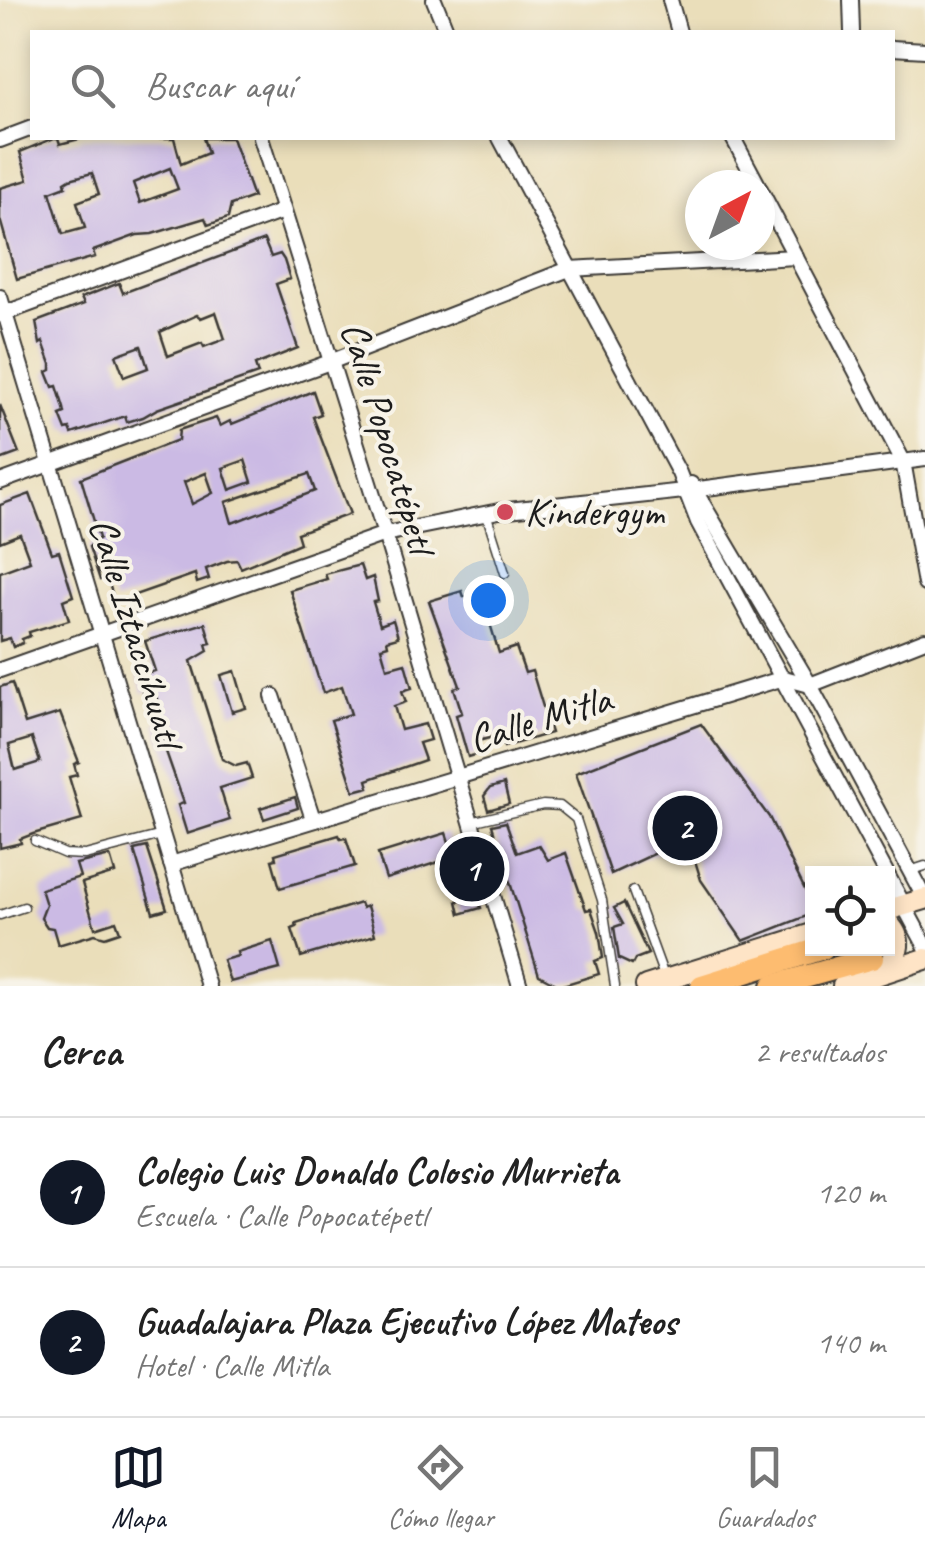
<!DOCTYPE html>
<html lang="es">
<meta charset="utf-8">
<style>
body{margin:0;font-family:Caveat,sans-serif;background:#f6f6f6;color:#222}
.controls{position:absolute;right:30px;bottom:30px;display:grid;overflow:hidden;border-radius:0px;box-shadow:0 5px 15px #0003}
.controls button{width:90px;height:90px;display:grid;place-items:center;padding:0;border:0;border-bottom:2px solid #e0e0e0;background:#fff;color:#222;font:50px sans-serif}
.compass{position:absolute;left:685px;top:170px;width:90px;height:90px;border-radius:50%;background:#fff;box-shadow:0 5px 15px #0003;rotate:41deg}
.you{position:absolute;left:488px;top:600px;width:35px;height:35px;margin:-25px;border:8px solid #fff;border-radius:50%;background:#1a73e8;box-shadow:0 0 0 15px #1a73e833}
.badge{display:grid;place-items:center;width:65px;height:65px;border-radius:50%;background:#111827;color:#fff;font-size:32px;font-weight:700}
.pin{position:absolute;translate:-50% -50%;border:5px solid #fff;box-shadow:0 2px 10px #0006}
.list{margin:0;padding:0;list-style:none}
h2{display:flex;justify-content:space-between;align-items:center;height:130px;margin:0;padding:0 40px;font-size:42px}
h2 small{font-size:32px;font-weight:400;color:#767676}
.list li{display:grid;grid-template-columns:65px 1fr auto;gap:30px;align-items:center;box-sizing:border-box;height:150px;padding:0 40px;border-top:2px solid #e0e0e0}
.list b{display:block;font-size:38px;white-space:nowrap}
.list p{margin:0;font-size:32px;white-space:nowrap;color:#767676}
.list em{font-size:32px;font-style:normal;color:#767676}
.icon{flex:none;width:55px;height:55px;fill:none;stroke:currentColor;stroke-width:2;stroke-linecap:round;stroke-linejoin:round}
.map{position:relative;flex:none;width:925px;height:986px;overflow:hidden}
.search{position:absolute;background:#fff;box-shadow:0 5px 15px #0003;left:30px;right:30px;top:30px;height:110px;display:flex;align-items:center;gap:25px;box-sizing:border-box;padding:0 35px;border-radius:0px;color:#767676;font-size:38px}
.sheet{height:430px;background:#fff}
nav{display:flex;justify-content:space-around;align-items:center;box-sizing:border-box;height:140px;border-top:2px solid #e0e0e0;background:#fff;font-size:28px;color:#767676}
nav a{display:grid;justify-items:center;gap:5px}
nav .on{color:#111827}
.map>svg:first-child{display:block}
.building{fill:#cbbae4;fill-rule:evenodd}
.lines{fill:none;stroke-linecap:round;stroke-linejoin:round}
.service-casing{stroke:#3b3934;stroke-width:11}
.minor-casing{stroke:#3b3934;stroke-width:18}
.secondary-casing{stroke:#3b3934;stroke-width:24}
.primary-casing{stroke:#3b3934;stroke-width:26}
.service{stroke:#fff;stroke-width:8}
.minor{stroke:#fff;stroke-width:14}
.secondary{stroke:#fee4c6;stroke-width:20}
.primary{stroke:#fdbc70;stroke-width:22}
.poi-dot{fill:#d1495b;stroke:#f7f3e8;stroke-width:4}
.labels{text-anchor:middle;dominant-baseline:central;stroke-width:8;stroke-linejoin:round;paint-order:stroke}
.street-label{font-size:40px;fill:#1c1c1c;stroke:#f7f3e8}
.poi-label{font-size:40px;fill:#1c1c1c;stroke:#f7f3e8;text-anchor:start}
</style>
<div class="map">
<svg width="925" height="986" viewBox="0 0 925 986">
<rect width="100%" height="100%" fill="#f7f3e8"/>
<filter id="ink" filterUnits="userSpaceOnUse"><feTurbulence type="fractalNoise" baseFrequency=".01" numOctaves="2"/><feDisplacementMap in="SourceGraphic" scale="20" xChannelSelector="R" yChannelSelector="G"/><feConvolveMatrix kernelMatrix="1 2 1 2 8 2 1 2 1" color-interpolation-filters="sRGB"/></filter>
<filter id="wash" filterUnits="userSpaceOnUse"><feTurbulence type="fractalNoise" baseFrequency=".0048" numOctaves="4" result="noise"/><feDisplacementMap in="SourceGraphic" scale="40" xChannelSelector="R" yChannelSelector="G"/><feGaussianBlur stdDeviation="2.25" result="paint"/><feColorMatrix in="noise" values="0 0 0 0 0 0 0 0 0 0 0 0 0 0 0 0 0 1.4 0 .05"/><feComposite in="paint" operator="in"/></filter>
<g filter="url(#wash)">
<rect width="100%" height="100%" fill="#eadeba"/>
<g id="blocks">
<g class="building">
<path d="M 54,138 L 58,138 L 60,144 L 83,138 L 174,138 L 181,164 L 208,153 L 203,138 L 232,138 L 253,197 L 231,205 L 228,218 L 208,225 L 205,218 L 152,234 L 137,235 L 93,251 L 95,257 L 17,279 L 0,219 L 0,188 L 28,180 L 20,152 ZM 170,168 L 178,189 L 140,203 L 133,183 ZM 92,173 L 99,194 L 77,202 L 85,228 L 63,234 L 50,192 L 66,186 L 65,182 L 70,179 Z"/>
<path d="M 264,240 L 271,257 L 280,254 L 284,260 L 290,279 L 276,284 L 298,348 L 255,365 L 258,374 L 157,409 L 143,417 L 127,422 L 125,416 L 72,434 L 70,429 L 66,430 L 60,415 L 65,413 L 64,408 L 57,386 L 53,387 L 47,372 L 51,370 L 51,364 L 43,342 L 40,344 L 36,322 L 84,304 L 81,298 L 119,283 L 123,293 ZM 216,312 L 225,339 L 204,347 L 202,343 L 168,356 L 160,332 L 197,315 L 201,318 ZM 141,346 L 148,368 L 124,377 L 116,355 Z"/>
<path d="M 313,391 L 321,414 L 313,417 L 350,514 L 297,533 L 300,543 L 241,568 L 237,560 L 227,561 L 206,569 L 209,579 L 197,583 L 195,574 L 115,602 L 107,578 L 100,580 L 89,547 L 99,538 L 81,478 L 178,440 L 179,430 L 188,427 L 216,418 L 220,426 L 230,421 L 232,424 ZM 245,460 L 252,482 L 230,490 L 223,468 ZM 206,473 L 213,493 L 192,504 L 184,482 ZM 309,474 L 315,491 L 232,523 L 226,502 Z"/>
<path d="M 0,405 L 19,453 L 0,460 Z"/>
<path d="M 30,494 L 52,553 L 59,551 L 73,596 L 63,600 L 69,620 L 29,632 L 30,636 L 22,639 L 23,643 L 13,647 L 10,638 L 0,641 L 0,572 L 30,561 L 20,534 L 0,542 L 0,505 Z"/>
<path d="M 360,565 L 365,580 L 373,577 L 378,601 L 373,602 L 380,625 L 393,620 L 398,637 L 387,640 L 388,645 L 381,647 L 387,668 L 405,663 L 412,688 L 402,691 L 406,702 L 394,706 L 401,730 L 425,724 L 430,740 L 419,743 L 425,760 L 367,780 L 369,787 L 354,791 L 331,720 L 351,714 L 342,686 L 323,693 L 290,590 L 327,579 L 325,574 Z"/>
<path d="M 462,591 L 464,597 L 476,594 L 483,618 L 488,617 L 499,653 L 516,647 L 525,673 L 532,671 L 551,733 L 504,747 L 500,735 L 475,742 L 478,754 L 468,757 L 456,715 L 462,713 L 454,688 L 460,686 L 429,601 Z"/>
<path d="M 205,623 L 211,643 L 206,644 L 208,651 L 191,661 L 222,759 L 236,766 L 247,763 L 252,778 L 220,788 L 230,820 L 187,834 L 178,805 L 184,803 L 156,723 L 164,720 L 154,690 L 143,693 L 138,676 L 155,671 L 145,641 Z"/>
<path d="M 235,671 L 246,708 L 232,712 L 221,675 Z"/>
<path d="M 12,683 L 25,724 L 60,713 L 79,762 L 74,764 L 77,775 L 69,777 L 82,820 L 33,834 L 20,839 L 21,843 L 0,848 L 0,687 ZM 32,738 L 40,762 L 15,770 L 9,745 Z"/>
<path d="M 701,724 L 769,817 L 812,904 L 812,914 L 743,941 L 701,880 L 688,838 L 611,874 L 576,773 Z"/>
<path d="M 504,784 L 509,804 L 488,810 L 484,796 L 490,788 Z"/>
<path d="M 295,797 L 298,808 L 264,819 L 260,808 Z"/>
<path d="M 506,822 L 517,853 L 539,845 L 548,860 L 566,853 L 586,910 L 591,909 L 599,932 L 603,958 L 595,961 L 599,974 L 560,986 L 539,975 L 492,825 Z"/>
<path d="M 446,833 L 454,857 L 386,879 L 378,854 Z"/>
<path d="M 339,835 L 341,839 L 346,838 L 355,866 L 280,888 L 272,860 L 276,859 L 275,854 Z"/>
<path d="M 147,847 L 167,909 L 153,913 L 134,850 Z"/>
<path d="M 110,856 L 115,873 L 82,883 L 95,928 L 116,921 L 120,932 L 105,937 L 95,934 L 58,945 L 53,928 L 47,927 L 41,918 L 46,905 L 41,889 L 80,877 L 76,864 Z"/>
<path d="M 477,895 L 481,908 L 460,914 L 457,901 Z"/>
<path d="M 360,903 L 362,908 L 367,906 L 375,935 L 301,957 L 292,929 L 297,927 L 296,923 Z"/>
<path d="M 624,903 L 648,954 L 635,959 L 632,965 L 619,959 L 614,927 L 623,924 L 614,908 Z"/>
<path d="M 272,941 L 280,969 L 230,982 L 223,960 L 238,956 L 237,952 Z"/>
</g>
</g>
</g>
<g filter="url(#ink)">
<use href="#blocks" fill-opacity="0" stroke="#3b3934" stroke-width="2.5"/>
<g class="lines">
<g class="service-casing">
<g id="service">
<path d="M 486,513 L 505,573"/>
<path d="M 471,822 L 543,805 L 560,806 L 576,819 L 602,900 L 615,986"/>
<path d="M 35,841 L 65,854 L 85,855 L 162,835"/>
<path d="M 910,871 L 925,866"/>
<path d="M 633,891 L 664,976"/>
<path d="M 0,915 L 24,907"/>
</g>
</g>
<g class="minor-casing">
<g id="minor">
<path d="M 434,0 L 447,32"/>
<path d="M 670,0 L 679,32"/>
<path d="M 851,0 L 852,32"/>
<path d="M 892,48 L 925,50"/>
<path d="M 261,138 L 385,534 L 520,986"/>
<path d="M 500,138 L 679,473 L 698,522 L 925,945"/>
<path d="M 733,138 L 758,185"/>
<path d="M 0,140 L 32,128"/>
<path d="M 760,189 L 903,461 L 925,584"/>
<path d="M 0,297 L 208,986"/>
<path d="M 0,315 L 283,211"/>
<path d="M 0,482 L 330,362 L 569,269 L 796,257"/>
<path d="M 691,484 L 810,685 L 925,899"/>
<path d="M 0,670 L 385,534 L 499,511 L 684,491 L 925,459"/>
<path d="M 273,696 L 313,819"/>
<path d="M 171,864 L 784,678 L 810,685 L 925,640"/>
</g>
</g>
<g class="secondary-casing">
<g id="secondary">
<path d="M 888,910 L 925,899"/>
<path d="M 880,973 C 898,957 906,942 888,923"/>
<path d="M 646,986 L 812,934"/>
<path d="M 843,986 L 925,959"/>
</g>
</g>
<g class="primary-casing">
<g id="primary">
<path d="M 702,986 L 823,948"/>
<path d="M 773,986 L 872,958"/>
</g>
</g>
<use href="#service" class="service"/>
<use href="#minor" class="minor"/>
<use href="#secondary" class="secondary"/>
<use href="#primary" class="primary"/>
</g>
</g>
<circle class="poi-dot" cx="505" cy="512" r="10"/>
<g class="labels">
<g class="street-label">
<text transform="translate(388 437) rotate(73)">Calle Popocatépetl</text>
<text transform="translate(136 632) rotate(73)">Calle Iztaccíhuatl</text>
<text transform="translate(540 719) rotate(-17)">Calle Mitla</text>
</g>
<g class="poi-label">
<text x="525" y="512">Kindergym</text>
</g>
</g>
</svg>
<div class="controls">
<button><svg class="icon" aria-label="locate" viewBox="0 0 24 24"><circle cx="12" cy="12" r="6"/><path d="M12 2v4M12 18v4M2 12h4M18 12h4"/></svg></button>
</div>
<svg class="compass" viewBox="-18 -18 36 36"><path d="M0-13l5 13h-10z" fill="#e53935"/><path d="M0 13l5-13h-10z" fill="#767676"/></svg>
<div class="you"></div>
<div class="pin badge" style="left:472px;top:869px">1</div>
<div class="pin badge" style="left:685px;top:828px">2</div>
<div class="search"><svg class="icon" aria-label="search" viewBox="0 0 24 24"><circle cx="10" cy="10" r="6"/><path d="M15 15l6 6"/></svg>Buscar aquí</div>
</div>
<section class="sheet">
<h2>Cerca<small>2 resultados</small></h2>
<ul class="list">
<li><span class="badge">1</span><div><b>Colegio Luis Donaldo Colosio Murrieta</b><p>Escuela · Calle Popocatépetl</p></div><em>120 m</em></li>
<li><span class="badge">2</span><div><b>Guadalajara Plaza Ejecutivo López Mateos</b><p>Hotel · Calle Mitla</p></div><em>140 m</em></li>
</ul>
</section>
<nav>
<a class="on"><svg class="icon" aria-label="map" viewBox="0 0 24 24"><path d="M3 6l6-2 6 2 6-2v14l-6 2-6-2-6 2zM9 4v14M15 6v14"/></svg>Mapa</a>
<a><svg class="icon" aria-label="directions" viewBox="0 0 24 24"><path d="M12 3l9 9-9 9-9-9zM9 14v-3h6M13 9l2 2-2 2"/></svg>Cómo llegar</a>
<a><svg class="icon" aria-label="saved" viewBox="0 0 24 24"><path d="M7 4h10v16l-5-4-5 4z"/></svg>Guardados</a>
</nav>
